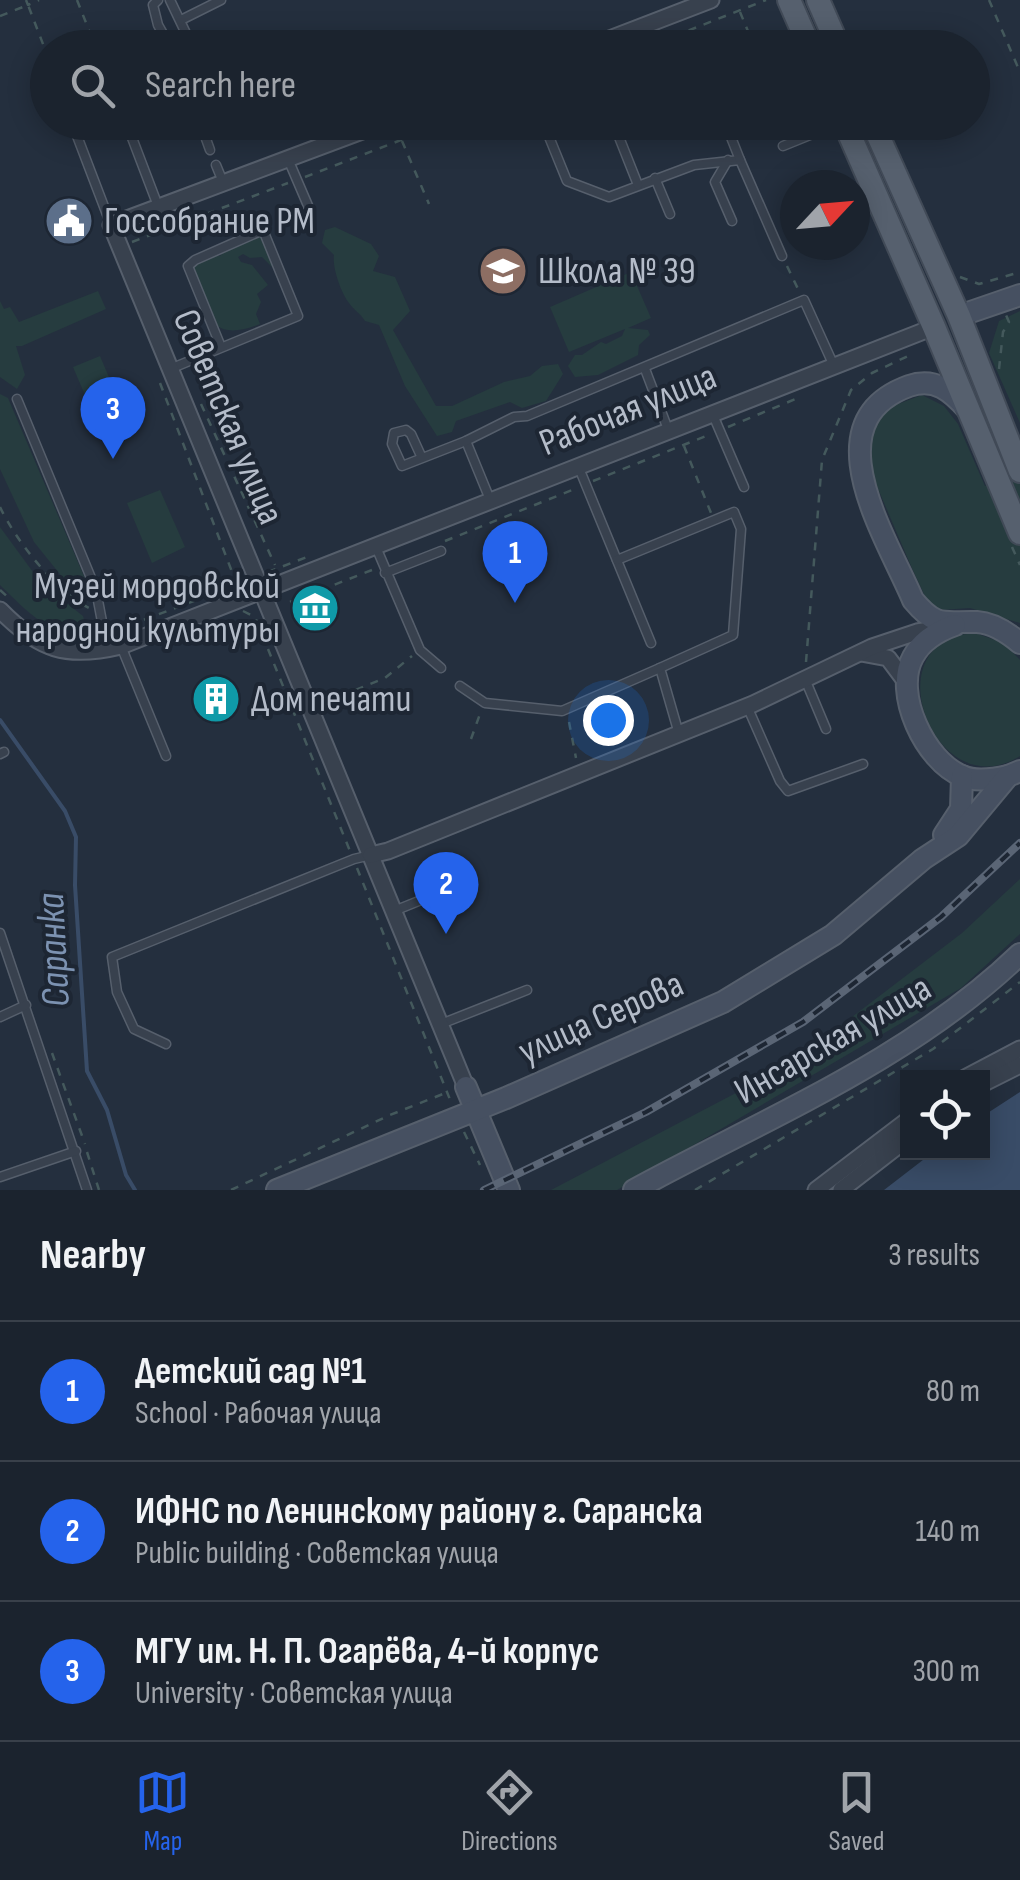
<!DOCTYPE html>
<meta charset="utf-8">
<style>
body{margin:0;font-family:"Sofia Sans Condensed",sans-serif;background:#242b36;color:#f1f3f6}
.controls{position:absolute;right:30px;bottom:30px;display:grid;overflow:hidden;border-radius:0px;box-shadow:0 5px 25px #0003}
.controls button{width:90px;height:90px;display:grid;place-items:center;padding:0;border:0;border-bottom:2px solid #39404a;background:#1b232e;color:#f1f3f6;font:50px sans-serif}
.compass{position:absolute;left:780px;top:170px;width:90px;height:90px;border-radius:50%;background:#1b232e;box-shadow:0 5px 25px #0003;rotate:64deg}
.you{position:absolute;left:608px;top:720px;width:35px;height:35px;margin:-25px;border:8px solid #fff;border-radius:50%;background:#1a73e8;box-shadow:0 0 0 15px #1a73e833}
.badge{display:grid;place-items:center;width:65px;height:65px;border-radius:50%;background:#2563eb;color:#fff;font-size:32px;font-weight:700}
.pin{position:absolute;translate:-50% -82px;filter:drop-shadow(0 2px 5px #0008)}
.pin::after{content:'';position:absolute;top:52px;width:35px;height:30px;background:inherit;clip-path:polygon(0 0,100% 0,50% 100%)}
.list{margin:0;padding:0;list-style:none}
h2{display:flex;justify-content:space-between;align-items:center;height:130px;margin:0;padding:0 40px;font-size:42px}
h2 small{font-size:32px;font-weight:400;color:#a0a4aa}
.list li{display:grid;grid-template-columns:65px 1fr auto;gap:30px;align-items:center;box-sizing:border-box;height:140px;padding:0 40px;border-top:2px solid #39404a}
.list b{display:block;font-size:38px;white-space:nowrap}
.list p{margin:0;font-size:32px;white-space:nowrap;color:#a0a4aa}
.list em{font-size:32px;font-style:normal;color:#a0a4aa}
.icon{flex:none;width:55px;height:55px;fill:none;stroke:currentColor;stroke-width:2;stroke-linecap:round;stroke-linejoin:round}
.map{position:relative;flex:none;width:1020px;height:1190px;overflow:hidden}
.search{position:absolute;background:#1b232e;box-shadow:0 5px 25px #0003;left:30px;right:30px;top:30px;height:110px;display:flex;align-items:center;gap:25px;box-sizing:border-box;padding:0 35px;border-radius:55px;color:#a0a4aa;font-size:38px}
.sheet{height:550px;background:#1b232e}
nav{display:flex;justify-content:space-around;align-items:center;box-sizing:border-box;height:140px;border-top:2px solid #39404a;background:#1b232e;font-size:28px;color:#a0a4aa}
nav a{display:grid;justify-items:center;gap:5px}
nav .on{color:#2563eb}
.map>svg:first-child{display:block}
.green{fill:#263c3f}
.water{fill:#394c67}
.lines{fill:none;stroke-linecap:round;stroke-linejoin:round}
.stream{stroke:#394c67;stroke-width:4}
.lane-casing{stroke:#565f6c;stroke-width:11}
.street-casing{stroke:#565f6c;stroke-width:19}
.secondary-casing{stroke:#565f6c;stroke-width:24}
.primary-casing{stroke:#414a57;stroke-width:26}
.path{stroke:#44595c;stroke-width:2.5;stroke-dasharray:8 8;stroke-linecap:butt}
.lane{stroke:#38414e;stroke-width:8}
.street{stroke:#38414e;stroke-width:15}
.secondary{stroke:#465061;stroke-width:20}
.primary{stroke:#56606e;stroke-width:22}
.rail-casing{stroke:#5a6575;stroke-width:8}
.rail{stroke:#1d2633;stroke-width:4;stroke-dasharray:11;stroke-linecap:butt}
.labels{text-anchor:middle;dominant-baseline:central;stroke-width:8;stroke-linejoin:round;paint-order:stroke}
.poi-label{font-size:38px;fill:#b4bcc9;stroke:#1d2633;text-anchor:start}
.street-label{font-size:38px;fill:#b4bcc9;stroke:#1d2633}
.water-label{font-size:40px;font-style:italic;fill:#7c92b1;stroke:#1d2633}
</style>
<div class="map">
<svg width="1020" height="1190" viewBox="0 0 1020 1190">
<rect width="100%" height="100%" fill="#242f3e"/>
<g class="green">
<path d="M 335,227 L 371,244 L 379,256 L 373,271 L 395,277 L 410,311 L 393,330 L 436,406 L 452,406 L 504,382 L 530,376 L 542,366 L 558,364 L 563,374 L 546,401 L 522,408 L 510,402 L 456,421 L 452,432 L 437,436 L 405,386 L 379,325 L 365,321 C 360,313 354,310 349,303 C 341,293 332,267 334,255 L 322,243 L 325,230 Z"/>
<path d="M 265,231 L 279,267 L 274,269 L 262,257 L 250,258 L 243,254 L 238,257 L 241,262 L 252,265 L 268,285 L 257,294 L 261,302 L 256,314 L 260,324 C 207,345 206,311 190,270 L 191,262 L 201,263 L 210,254 L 220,256 L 229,246 L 237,247 L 242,241 Z"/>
<path d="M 631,272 L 651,318 L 628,328 L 648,330 L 650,335 L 639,345 L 638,355 L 598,375 L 575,377 L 568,366 L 575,355 L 582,355 L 601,342 L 606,344 L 622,336 L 625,329 L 569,352 L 550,307 Z"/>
<path d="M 98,291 L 106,309 L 22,346 L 16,346 L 25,375 L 17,389 L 0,377 L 0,301 L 4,309 L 10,307 L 19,322 Z"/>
<path d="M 1020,311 L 1020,423 L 989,353 L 999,321 Z"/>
<path d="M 100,356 L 126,417 L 99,428 L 73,367 Z"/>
<path d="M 0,394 L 8,398 L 89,588 L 80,592 L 63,578 L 34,542 L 0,469 Z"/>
<path d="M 922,395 L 944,406 L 958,424 L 985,486 L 1020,466 L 1020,623 L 970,608 L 941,610 L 928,603 L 911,566 L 870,470 L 867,445 L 878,419 L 893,406 Z"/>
<path d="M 160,490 L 185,547 L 152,563 L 127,503 Z"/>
<path d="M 0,527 L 41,583 L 83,616 L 87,631 C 55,644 21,605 0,585 Z"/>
<path d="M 975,633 L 1004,643 L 1020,660 L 1020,756 C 935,810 869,639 975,633 Z"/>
<path d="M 1020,879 L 1020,934 L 961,988 L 617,1190 L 551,1190 L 789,1065 L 962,933 Z"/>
</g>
<path class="water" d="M 1020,1092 L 1020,1190 L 884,1190 L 932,1153 L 982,1152 L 983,1116 Z"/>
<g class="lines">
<path class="stream" d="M 0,720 L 65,811 L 76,837 L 75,885 L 87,1071 L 107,1110 L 126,1175 L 135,1190"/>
<g class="lane-casing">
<g id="lane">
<path d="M 158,0 L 153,5 L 158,25 L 171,48"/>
<path d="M 170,0 L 193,48"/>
<path d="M 181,20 L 221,0"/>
<path d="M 126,122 L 158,206"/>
<path d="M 200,122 L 210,150"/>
<path d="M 543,122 L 567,181 L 609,197 L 694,165 L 740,160 L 782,256"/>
<path d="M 613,122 L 638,185"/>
<path d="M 725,122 L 740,160"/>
<path d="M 74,128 L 111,225"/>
<path d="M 206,138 L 217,127 L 229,122"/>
<path d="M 783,146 L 842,122"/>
<path d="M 288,159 L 309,208"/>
<path d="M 728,160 L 715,182 L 732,221"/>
<path d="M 216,165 L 223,182"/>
<path d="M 655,178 L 670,214"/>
<path d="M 170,369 L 298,316 L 263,230 L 195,260 L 188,266 L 221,347"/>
<path d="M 645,369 L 669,432"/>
<path d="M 17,399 L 96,590 L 107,648"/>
<path d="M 713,415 L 744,487"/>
<path d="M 466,441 L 491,502"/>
<path d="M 422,458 L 411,434 L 406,430 L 394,433 L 392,444 L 402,466 L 466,441 L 514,417 L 527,416 L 804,300 L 834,366"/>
<path d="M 579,468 L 651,643"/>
<path d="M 376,547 L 420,650 L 441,668"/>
<path d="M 617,560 L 734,512 L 741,529 L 733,635 L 660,668 L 679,734"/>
<path d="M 385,573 L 441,551"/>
<path d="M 121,646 L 166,756"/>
<path d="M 805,679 L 826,729"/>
<path d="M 460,686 L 485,703 L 562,711 L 660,668"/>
<path d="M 747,706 L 780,781 L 788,791 L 863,764"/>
<path d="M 0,754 L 4,752"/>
<path d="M 394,911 L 463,883"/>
<path d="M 0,933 L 87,1190"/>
<path d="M 0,1017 L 26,1005"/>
<path d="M 441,1024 L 527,990"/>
<path d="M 166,1044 L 134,1029 L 117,992 L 112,957 L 354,859 L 371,855"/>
<path d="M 0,1177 L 76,1151"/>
</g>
</g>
<g class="street-casing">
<g id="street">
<path d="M 586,48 L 711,0"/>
<path d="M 386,122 L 111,225 L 466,1087"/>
<path d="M 0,610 C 39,650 66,659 121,646 L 934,327"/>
<path d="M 861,653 L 888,658 L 906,682"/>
<path d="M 371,855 L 388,851 L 753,704 L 872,647 L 917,632 L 942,628"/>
<path d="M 965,1078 L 1020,1049"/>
<path d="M 982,1084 L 1020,1065"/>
<path d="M 816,1190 L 908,1120"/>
<path d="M 841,1190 L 908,1138"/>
</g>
</g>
<g class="secondary-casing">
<g id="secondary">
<path d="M 959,316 L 1020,295"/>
<path d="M 968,410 C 951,391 935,377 909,386 C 810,422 887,538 913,600 C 937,629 944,621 977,622 C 993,623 1008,633 1020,643"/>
<path d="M 955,625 C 938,631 922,640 913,657 C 893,693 925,761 962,776 C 975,782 995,779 1008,776"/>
<path d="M 944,835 L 961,809 L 962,776"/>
<path d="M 466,1087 L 509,1190"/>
<path d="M 277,1190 L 506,1098 L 723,1002 L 833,935 L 923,859 L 958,836 L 1008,776 L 1020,771"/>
<path d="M 634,1190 C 766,1118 910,1060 1020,954"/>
</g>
</g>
<g class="primary-casing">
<g id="primary">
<path d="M 789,0 L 810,48"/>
<path d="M 818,0 L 839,48"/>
<path d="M 844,122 L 934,327 L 1020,533"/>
<path d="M 872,122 L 959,316 L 1020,471"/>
</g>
</g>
<g class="path">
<path d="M 26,0 L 28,5 L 39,0"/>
<path d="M 77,0 L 96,48"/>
<path d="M 989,0 L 1020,72"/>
<path d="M 740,12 L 755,48"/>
<path d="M 0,16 L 28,5 L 48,57"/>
<path d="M 644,48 L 766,0"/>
<path d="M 874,48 L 881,48"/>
<path d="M 402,141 L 429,204"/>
<path d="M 305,177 L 448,122"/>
<path d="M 132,242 L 288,183"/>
<path d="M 787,266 L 799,291"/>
<path d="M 960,277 L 979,284 L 1020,272"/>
<path d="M 999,369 L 1003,332 L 1009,322 L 1006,315"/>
<path d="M 160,383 L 237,585"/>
<path d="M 201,404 L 275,565"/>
<path d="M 728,427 L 798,398"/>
<path d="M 684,446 L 711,513"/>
<path d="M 593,481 L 711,434"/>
<path d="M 0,507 C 16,541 57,593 91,609"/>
<path d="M 445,541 L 577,488"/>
<path d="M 1012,547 L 1020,565"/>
<path d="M 268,572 L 307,557"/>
<path d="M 0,590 L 10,599"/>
<path d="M 290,602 L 372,570"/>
<path d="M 243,611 L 255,617 L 350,851"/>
<path d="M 114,631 L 210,595"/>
<path d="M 806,662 L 822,460 L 851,390 L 872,373 L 908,356 L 908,350"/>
<path d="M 326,702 L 385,678 L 412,656"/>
<path d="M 569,722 L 576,758"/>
<path d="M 471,739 L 480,714"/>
<path d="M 357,868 L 451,1102"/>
<path d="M 52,1053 L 85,1144"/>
<path d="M 464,1132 L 480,1165"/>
<path d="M 87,1152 L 99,1190"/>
<path d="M 231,1190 L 390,1115 L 448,1092"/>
<path d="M 695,1190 L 933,1049 L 1020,982"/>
</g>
<use href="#lane" class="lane"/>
<use href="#street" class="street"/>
<use href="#secondary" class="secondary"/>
<use href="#primary" class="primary"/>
<g class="rail-casing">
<path id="rail" d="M 484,1190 L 646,1112 L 803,1022 L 941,917 L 1020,843"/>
</g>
<use href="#rail" class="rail"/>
</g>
<defs>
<g id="civic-disc" transform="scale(2.5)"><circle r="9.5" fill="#5c6f8a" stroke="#1d2633"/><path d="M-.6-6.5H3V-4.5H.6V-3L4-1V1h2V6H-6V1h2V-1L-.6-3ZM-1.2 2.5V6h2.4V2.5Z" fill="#fff"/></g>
<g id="school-disc" transform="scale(2.5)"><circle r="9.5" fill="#8d6e63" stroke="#1d2633"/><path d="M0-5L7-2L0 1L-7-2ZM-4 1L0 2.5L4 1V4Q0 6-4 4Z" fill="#fff"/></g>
<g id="museum-disc" transform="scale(2.5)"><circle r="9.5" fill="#0f9aa8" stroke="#1d2633"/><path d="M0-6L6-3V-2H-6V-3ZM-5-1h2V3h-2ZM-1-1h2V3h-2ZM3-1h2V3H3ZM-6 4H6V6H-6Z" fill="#fff"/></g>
<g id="building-disc" transform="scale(2.5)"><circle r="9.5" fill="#0f9aa8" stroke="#1d2633"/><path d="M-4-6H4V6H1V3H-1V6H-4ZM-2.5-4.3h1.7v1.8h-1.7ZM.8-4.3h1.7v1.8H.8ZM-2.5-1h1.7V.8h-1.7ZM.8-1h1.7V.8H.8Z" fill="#fff"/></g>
</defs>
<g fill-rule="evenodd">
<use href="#civic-disc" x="69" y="221"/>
<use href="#school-disc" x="503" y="271"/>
<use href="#museum-disc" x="315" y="608"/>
<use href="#building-disc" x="216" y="699"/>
</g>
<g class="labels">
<g class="poi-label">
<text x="104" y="221">Госсобрание РМ</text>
<text x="538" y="271">Школа № 39</text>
<text x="280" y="586" text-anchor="end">Музей мордовской<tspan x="280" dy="44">народной культуры</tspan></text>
<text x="251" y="699">Дом печати</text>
</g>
<g class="street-label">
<text transform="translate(628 410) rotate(-22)">Рабочая улица</text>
<text transform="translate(228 417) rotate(67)">Советская улица</text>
<text transform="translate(601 1018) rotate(-24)">улица Серова</text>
<text transform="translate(833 1040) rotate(-30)">Инсарская улица</text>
</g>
<g class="water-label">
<text transform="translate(54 950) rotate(-93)">Саранка</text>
</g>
</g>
</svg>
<div class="controls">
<button><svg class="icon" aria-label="locate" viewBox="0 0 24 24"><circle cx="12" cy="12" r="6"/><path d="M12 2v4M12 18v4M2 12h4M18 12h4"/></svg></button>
</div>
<svg class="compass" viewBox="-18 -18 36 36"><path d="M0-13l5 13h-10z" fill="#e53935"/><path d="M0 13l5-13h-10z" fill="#a0a4aa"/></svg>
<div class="you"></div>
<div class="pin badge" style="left:515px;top:603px">1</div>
<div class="pin badge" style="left:446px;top:934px">2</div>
<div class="pin badge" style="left:113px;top:459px">3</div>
<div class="search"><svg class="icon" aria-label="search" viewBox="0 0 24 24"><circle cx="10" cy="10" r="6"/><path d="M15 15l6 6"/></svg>Search here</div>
</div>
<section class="sheet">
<h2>Nearby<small>3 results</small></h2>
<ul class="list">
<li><span class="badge">1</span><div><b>Детский сад №1</b><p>School · Рабочая улица</p></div><em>80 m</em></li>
<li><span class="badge">2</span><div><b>ИФНС по Ленинскому району г. Саранска</b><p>Public building · Советская улица</p></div><em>140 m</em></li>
<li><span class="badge">3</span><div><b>МГУ им. Н. П. Огарёва, 4-й корпус</b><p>University · Советская улица</p></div><em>300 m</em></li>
</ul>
</section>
<nav>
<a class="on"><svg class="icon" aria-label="map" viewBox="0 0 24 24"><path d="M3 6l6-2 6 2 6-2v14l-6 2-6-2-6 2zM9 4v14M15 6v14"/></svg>Map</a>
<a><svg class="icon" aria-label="directions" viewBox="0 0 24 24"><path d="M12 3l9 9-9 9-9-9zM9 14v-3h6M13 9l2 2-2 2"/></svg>Directions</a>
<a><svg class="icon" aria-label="saved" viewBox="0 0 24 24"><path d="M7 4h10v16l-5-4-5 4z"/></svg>Saved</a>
</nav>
